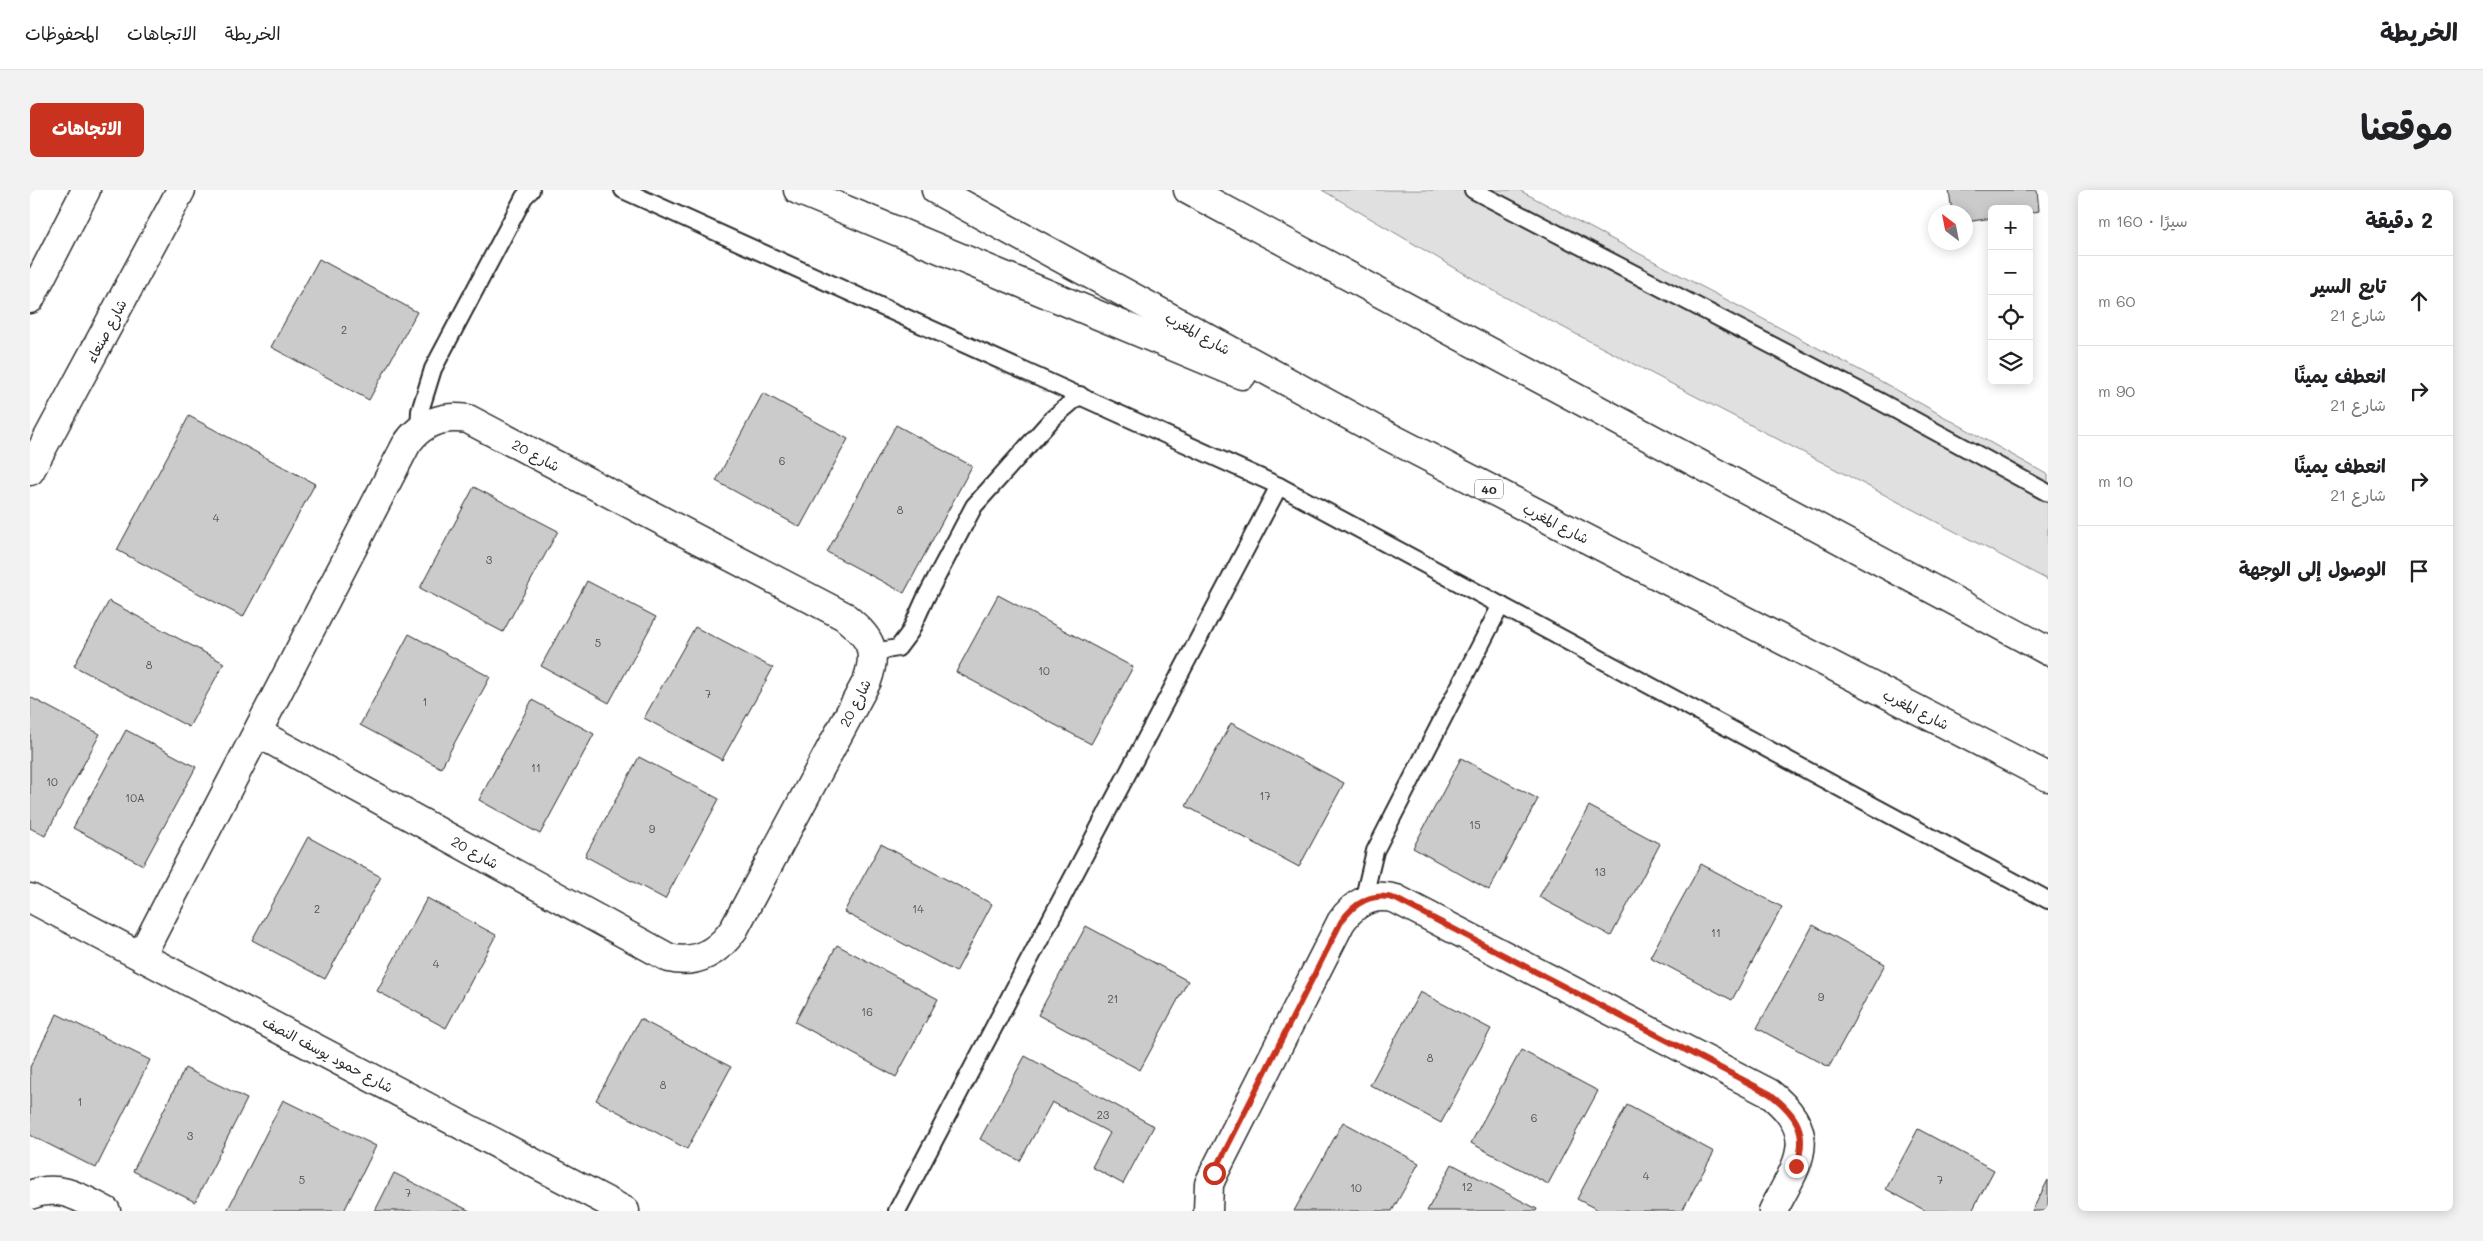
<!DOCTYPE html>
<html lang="ar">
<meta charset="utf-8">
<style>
body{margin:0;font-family:Mali,"Playpen Sans Arabic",sans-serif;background:#f2f2f2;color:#202124;direction:rtl}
.controls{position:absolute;right:15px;top:15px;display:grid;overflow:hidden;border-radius:8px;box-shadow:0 2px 12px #0003}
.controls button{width:45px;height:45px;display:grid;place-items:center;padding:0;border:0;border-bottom:1px solid #e0e0e0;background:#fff;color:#202124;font:25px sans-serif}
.compass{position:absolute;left:1898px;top:15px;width:45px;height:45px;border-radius:50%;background:#fff;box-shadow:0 2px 12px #0003;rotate:328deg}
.stop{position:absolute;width:15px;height:15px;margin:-11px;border:4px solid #c8321e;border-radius:50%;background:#fff}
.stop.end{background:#c8321e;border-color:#fff;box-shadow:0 1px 5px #0008}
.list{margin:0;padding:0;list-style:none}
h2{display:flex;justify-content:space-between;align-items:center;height:65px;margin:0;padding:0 20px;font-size:21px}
h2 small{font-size:16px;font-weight:400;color:#757577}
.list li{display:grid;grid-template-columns:32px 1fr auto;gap:15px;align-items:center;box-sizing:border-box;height:90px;padding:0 20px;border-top:1px solid #e0e0e0}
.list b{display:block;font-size:19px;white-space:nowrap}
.list p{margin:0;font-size:16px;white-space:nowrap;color:#757577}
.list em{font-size:16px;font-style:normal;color:#757577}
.icon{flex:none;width:28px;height:28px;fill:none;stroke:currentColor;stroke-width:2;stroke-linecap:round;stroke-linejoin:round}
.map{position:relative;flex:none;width:2018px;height:1021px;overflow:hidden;direction:ltr;border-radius:8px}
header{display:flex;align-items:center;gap:30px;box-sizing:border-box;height:70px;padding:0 25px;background:#fff;border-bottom:1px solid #e0e0e0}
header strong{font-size:24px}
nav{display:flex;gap:28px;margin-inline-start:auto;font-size:18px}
.intro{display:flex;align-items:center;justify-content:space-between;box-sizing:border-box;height:120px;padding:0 30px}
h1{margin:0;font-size:35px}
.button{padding:12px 22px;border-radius:8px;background:#c8321e;color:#fff;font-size:18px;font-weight:700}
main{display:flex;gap:30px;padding:0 30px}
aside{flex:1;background:#fff;border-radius:8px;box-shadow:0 2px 12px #0003}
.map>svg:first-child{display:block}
.green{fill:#e0e0e0;stroke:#868686}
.building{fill:#cbcbcb;stroke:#2b2b2b}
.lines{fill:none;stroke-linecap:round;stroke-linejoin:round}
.lane-casing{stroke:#2b2b2b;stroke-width:20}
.street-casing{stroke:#2b2b2b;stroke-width:31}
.secondary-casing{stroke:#2b2b2b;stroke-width:31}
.highway-casing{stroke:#2b2b2b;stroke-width:31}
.lane{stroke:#fff;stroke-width:16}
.street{stroke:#fff;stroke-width:28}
.secondary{stroke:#fff;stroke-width:28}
.highway{stroke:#fff;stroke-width:28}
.route{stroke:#c8321e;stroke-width:6}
.labels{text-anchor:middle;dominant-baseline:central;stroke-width:4.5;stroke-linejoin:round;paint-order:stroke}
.number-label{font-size:11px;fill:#535353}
.shield{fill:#fff;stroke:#6b6b6b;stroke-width:1}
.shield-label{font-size:12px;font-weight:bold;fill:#2b2b2b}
.street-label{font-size:14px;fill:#2b2b2b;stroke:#fff}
</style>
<header>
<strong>الخريطة</strong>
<nav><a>الخريطة</a><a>الاتجاهات</a><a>المحفوظات</a></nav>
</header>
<div class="intro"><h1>موقعنا</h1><a class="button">الاتجاهات</a></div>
<main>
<aside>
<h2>2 دقيقة<small>سيرًا · 160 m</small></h2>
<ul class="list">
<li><svg class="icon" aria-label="ahead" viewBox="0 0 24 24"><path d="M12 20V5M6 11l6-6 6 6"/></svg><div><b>تابع السير</b><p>شارع 21</p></div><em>60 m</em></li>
<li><svg class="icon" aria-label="right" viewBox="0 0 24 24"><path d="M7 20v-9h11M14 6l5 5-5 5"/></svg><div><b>انعطف يمينًا</b><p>شارع 21</p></div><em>90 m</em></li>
<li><svg class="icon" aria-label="right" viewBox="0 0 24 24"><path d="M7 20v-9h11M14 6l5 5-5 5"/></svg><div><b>انعطف يمينًا</b><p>شارع 21</p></div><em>10 m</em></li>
<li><svg class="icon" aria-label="arrive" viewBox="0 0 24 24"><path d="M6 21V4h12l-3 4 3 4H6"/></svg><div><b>الوصول إلى الوجهة</b></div></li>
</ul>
</aside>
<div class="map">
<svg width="2018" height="1021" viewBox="0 0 2018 1021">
<rect width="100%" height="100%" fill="#fff"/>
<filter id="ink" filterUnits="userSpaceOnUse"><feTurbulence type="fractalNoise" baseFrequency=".02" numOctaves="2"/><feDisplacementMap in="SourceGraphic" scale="10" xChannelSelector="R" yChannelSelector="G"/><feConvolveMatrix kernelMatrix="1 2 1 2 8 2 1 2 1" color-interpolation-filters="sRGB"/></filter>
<g filter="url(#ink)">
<path class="green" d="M 1292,0 L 1489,0 L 1856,194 L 2018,285 L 2018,390 L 1471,105 Z"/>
<g class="building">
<path d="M 1919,0 L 2007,0 L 2009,21 L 1999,23 L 1999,19 L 1962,19 L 1962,28 L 1936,32 L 1936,22 L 1922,22 Z"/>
<path d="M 289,69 L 387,122 L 339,210 L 241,157 Z"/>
<path d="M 733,203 L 818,249 L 770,337 L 686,291 Z"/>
<path d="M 159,226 L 285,294 L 213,427 L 87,360 Z"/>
<path d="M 866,235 L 942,276 L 874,403 L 797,362 Z"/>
<path d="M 444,297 L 528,341 L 473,442 L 390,398 Z"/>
<path d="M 557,391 L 626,427 L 579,513 L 511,476 Z"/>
<path d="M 968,405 L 1103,477 L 1061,554 L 926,482 Z"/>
<path d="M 79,411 L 194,473 L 159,537 L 44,476 Z"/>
<path d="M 665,437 L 743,478 L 692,570 L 614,528 Z"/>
<path d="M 379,444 L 460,487 L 411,578 L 330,535 Z"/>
<path d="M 0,507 L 70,544 L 15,646 L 0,638 Z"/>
<path d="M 502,510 L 564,544 L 510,644 L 449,610 Z"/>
<path d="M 1201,533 L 1314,593 L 1269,677 L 1156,616 Z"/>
<path d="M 96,540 L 166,577 L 113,675 L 43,638 Z"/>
<path d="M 609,567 L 689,609 L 635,709 L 555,666 Z"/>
<path d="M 1431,568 L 1508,609 L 1459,700 L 1383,658 Z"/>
<path d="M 1559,616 L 1630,654 L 1581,746 L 1509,707 Z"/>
<path d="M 278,647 L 351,687 L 295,789 L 222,750 Z"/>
<path d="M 851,654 L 962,714 L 926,782 L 814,722 Z"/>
<path d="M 1671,674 L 1752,717 L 1702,810 L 1620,767 Z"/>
<path d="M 397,708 L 466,745 L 416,838 L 347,801 Z"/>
<path d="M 1783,735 L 1855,774 L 1799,877 L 1727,838 Z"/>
<path d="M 1056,736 L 1158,791 L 1110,880 L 1008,825 Z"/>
<path d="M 807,755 L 908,809 L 866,887 L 765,832 Z"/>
<path d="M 1390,802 L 1461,839 L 1411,933 L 1340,895 Z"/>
<path d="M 27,824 L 120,870 L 66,978 L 0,945 L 0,877 Z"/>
<path d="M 610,829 L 701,877 L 657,959 L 566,910 Z"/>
<path d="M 1491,860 L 1568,901 L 1518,994 L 1441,953 Z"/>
<path d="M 995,866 L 1124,936 L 1093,994 L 1062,977 L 1080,943 L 1022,912 L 990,971 L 950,949 Z"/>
<path d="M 155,878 L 217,909 L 165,1012 L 103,981 Z"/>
<path d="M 253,910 L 346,956 L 314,1021 L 197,1021 Z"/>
<path d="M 1597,915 L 1684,962 L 1652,1021 L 1570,1021 L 1547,1009 Z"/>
<path d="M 1313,932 L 1389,973 L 1362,1021 L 1264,1021 Z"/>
<path d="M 1888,939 L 1964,980 L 1942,1021 L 1896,1021 L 1856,999 Z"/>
<path d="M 1422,974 L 1507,1019 L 1506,1021 L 1397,1021 Z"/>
<path d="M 364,983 L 440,1021 L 345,1021 Z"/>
<path d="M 2018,990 L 2018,1021 L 2002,1021 Z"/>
</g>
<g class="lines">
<g class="lane-casing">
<g id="lane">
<path d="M 593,0 L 1249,296 L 2018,710"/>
<path d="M 1443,0 L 1851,212 L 2018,303"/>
<path d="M 389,240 L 390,221 L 403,179 L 494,7 L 501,0"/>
<path d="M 843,462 L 868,458 L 880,442 L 895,409 L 944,316 L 1022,229 L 1050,205"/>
<path d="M 1333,711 L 1345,661 L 1471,415"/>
<path d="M 867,1021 L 1249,296"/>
</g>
</g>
<g class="street-casing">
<g id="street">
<path d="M 111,766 L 376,255 C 390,233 413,225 438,229 L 814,426 C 839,447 849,458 837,491 L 704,739 C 689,761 667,775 639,768 L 228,543"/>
<path d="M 0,1005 C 29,993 51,1008 76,1021"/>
<path d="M 1178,1021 L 1179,994 L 1184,983 L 1311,732 C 1324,713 1342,702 1366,709 L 1739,903 C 1792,945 1768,972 1743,1021"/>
</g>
</g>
<g class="secondary-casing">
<g id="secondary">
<path d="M 0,109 L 56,0"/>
<path d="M 0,281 L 151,0"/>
<path d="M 0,708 L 595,1021"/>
</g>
</g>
<g class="highway-casing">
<g id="highway">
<path d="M 768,0 L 1212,185"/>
<path d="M 906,0 L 1348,241 L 2018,587"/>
<path d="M 1158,0 L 2018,461"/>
</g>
</g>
<use href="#lane" class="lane"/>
<use href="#street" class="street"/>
<use href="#secondary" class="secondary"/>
<use href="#highway" class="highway"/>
</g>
</g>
<g class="lines" filter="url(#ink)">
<path class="route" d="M 1184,983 L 1311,732 C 1324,713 1343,701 1366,709 L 1740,904 C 1766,924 1779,942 1766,976"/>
</g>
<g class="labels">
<g class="number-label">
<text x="314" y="139">2</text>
<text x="752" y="270">6</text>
<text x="870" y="319">8</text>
<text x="186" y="327">4</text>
<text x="459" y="369">3</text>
<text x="568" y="452">5</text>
<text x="119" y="474">8</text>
<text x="1014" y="480">10</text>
<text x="678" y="503">7</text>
<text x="395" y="511">1</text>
<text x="506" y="577">11</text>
<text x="22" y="591">10</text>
<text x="1235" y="605">17</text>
<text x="105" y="607">10A</text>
<text x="1445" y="634">15</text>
<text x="622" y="638">9</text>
<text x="1570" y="681">13</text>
<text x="287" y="718">2</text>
<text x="888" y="718">14</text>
<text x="1686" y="742">11</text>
<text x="406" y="773">4</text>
<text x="1791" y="806">9</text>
<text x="1083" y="808">21</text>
<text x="837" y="821">16</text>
<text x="1400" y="867">8</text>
<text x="633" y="894">8</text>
<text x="50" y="911">1</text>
<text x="1073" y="924">23</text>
<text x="1504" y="927">6</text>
<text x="160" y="945">3</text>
<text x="1616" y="985">4</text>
<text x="272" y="989">5</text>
<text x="1910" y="989">7</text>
<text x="1437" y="996">12</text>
<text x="1326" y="997">10</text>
<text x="378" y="1002">7</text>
</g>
<rect class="shield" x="1445" y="289.5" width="28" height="19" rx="4"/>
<g class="shield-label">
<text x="1459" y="299">40</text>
</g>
<g class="street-label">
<text transform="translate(76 141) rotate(-62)">شارع صنعاء</text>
<text transform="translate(1168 143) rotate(29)">شارع المغرب</text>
<text transform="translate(506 265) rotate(28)">شارع 20</text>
<text transform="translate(1526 333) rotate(27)">شارع المغرب</text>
<text transform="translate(825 513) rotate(-63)">شارع 20</text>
<text transform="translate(1886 519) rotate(27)">شارع المغرب</text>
<text transform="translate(445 662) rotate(29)">شارع 20</text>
<text transform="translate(298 864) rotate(28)">شارع حمود يوسف النصف</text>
</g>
</g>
</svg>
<div class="controls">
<button>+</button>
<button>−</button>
<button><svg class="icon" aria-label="locate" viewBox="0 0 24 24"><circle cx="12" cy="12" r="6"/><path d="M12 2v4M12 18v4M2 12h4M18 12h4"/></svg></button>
<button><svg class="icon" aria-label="layers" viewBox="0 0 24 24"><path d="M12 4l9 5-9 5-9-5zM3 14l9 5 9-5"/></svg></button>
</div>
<svg class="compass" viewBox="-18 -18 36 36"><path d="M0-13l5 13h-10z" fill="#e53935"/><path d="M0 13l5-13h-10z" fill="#757577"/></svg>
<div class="stop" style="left:1184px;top:983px"></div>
<div class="stop end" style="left:1766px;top:976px"></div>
</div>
</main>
